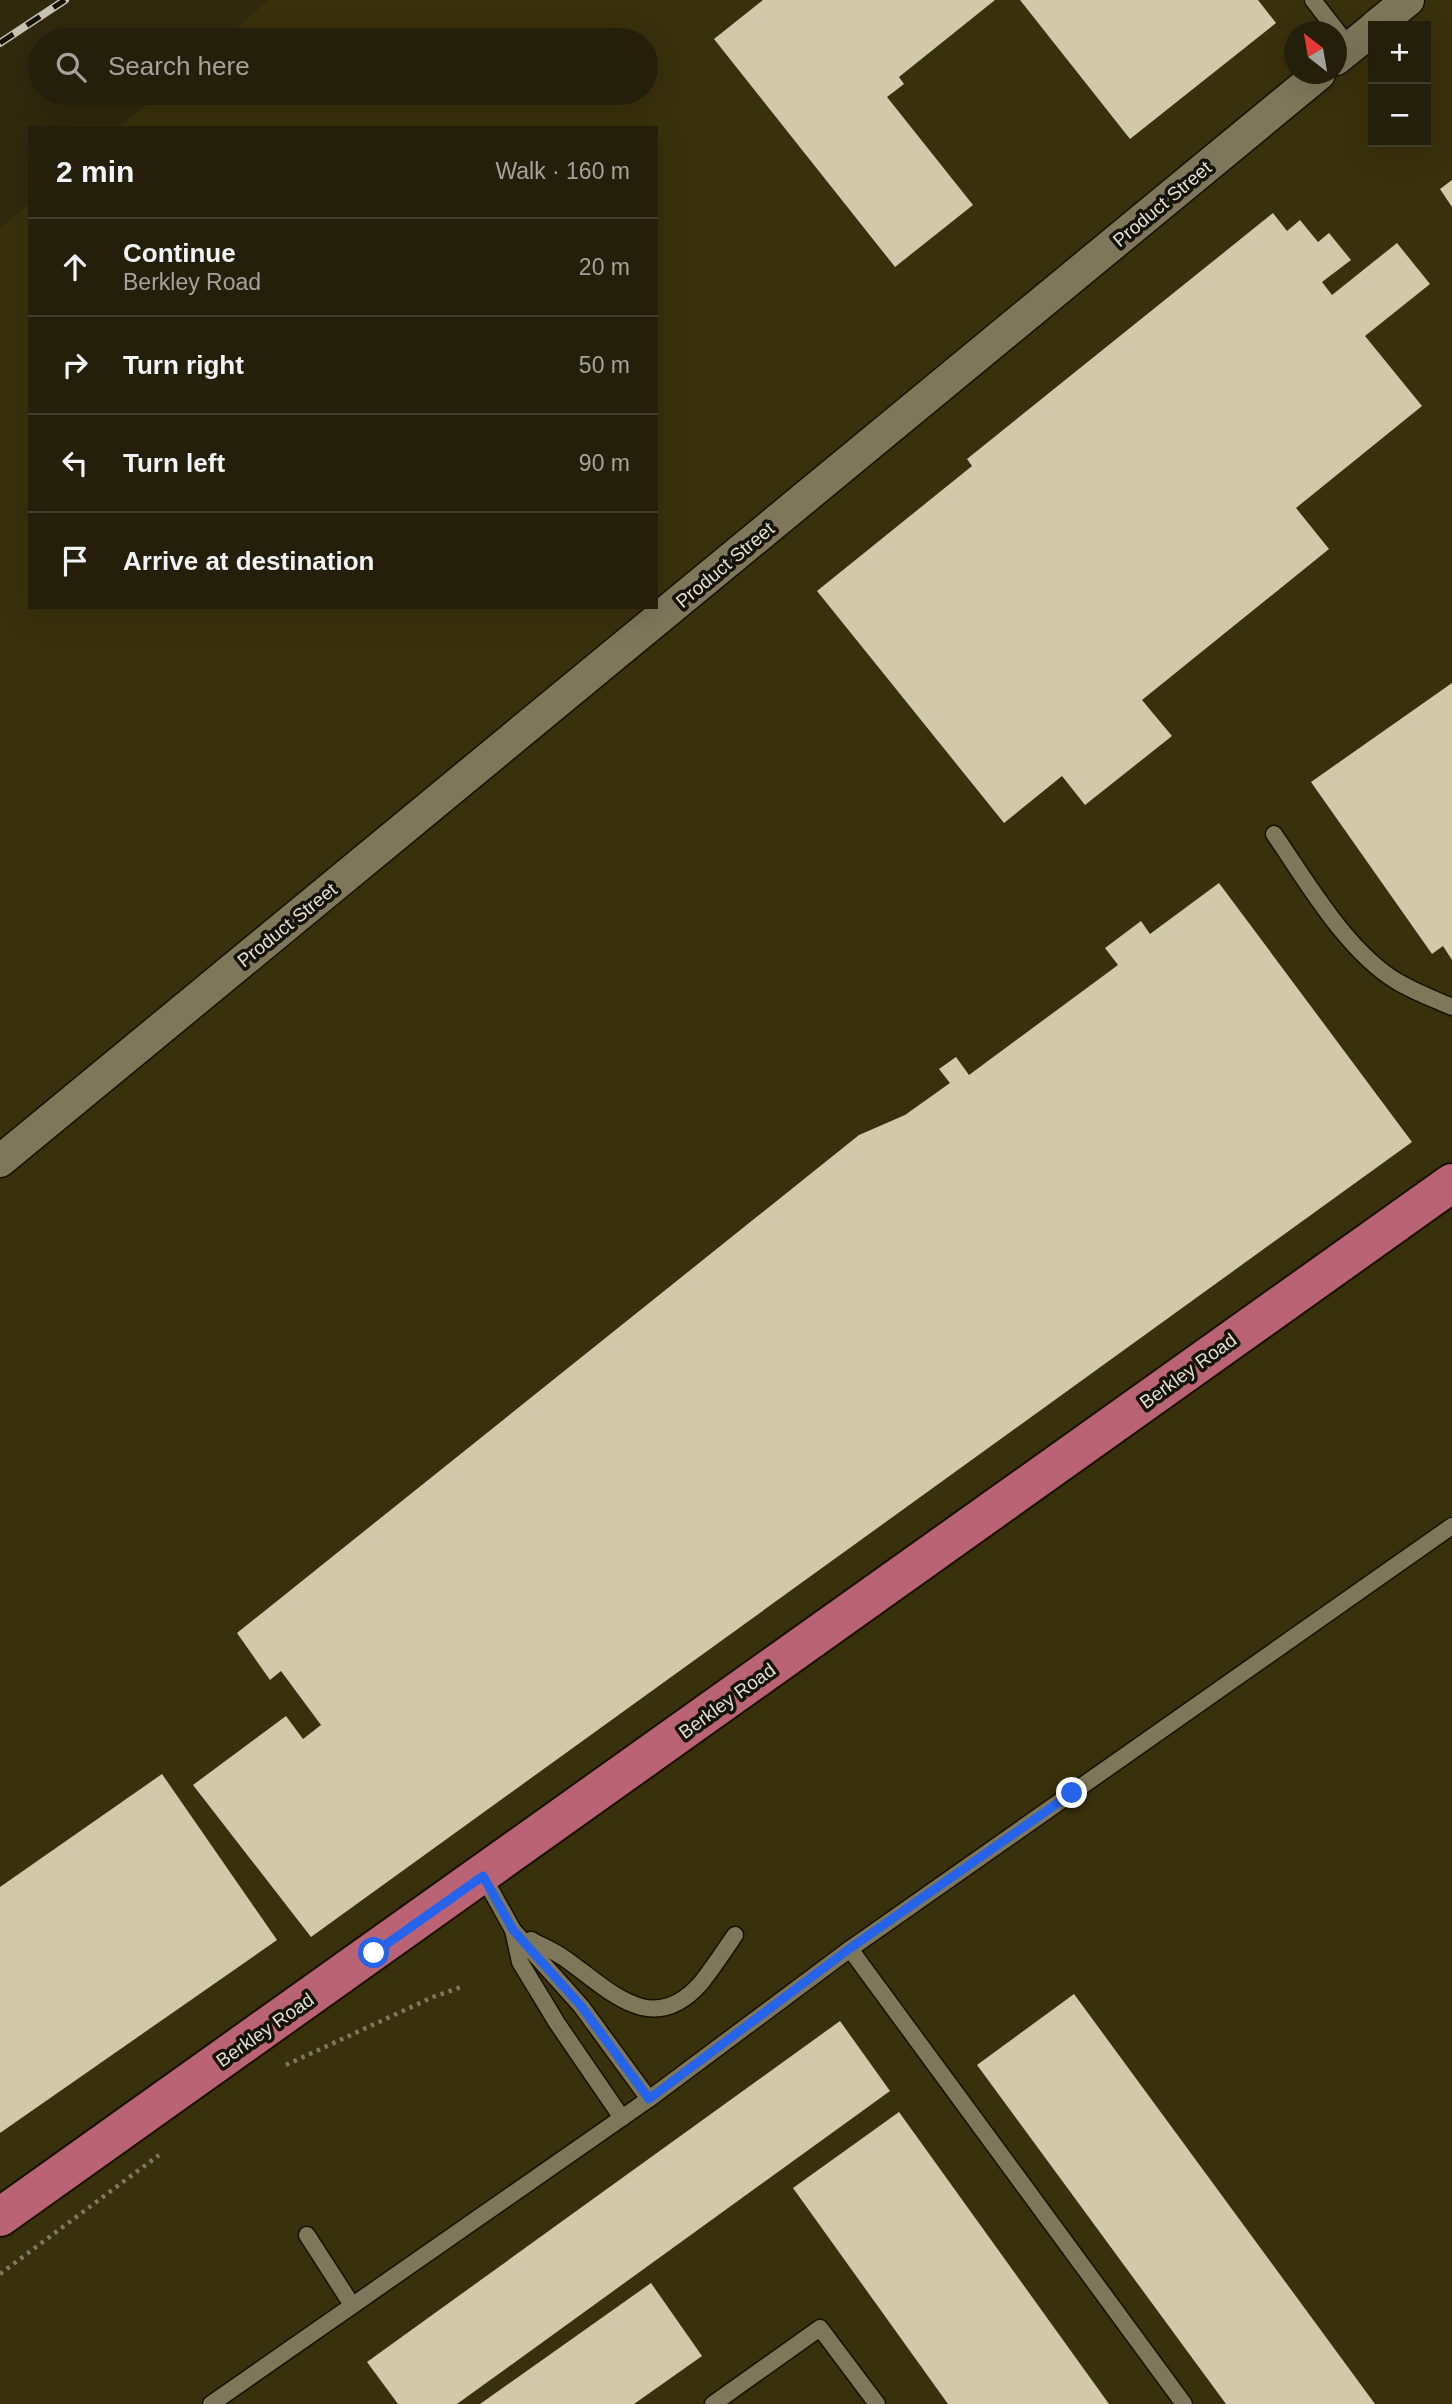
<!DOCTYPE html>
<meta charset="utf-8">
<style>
body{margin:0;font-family:Helvetica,sans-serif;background:#2c2713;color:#f1f3f6}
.controls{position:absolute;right:21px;top:21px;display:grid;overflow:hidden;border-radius:0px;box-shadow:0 7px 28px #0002}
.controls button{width:63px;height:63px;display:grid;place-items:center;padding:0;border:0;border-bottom:2px solid #413d2b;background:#241f0a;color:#f1f3f6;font:35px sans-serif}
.compass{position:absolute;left:1284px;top:21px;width:63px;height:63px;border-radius:50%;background:#241f0a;box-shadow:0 7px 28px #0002;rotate:329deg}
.stop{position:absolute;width:21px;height:21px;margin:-16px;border:5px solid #2563eb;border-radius:50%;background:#fff}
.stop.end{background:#2563eb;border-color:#fff;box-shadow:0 2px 7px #0008}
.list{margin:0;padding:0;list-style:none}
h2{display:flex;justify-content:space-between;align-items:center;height:91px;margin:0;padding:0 28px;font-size:30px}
h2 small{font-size:23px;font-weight:400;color:#a3a29c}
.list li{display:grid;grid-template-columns:46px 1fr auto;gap:21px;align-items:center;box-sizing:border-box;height:98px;padding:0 28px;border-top:2px solid #413d2b}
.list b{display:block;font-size:26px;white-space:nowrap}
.list p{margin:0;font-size:23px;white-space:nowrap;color:#a3a29c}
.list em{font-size:23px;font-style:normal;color:#a3a29c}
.icon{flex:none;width:38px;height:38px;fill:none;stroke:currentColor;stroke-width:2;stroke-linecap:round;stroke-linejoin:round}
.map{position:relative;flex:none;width:1452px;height:2404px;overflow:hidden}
.search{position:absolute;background:#241f0a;box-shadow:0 7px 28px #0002;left:28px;top:28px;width:630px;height:77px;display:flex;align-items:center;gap:18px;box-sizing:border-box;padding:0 24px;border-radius:38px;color:#a3a29c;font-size:26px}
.panel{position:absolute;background:#241f0a;box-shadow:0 7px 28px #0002;left:28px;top:126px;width:630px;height:483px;border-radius:0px}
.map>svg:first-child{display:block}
.built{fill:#39300c;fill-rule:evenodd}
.building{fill:#d2c9aa}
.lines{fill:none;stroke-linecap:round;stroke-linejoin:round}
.lane-casing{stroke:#181100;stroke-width:19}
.street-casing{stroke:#181100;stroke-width:35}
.primary-casing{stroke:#181100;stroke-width:42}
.path{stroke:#7d7861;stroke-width:4.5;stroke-dasharray:3.5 5;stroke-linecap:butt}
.lane{stroke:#7f775a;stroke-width:16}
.street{stroke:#7f775a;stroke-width:32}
.primary{stroke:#ba6375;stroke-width:38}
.rail-casing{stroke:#c6c2b0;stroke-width:8}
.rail{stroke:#151207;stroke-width:5;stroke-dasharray:16;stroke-linecap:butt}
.route{stroke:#2563eb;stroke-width:9}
.labels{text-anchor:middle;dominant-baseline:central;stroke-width:7;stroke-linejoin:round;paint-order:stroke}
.street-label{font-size:19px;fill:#e3dfcf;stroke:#151207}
</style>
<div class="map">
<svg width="1452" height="2404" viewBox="0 0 1452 2404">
<rect width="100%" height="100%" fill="#30290e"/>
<path class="built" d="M 269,0 L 1452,0 L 1452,2404 L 0,2404 L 0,228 L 30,203 L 30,607 L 656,607 L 656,128 L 118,128 L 160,93 L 646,93 L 646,40 L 222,40 ZM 1373,26 L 1426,26 L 1426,142 L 1373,142 ZM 1294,32 L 1336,32 L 1336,74 L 1294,74 Z"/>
<g class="building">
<path d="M 763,0 L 995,0 L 899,77 L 904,84 L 887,97 L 973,205 L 895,267 L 714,39 Z"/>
<path d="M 1020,0 L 1258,0 L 1276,23 L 1130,139 Z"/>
<path d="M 1452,180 L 1452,207 L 1440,189 Z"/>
<path d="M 1273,213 L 1287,231 L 1300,220 L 1318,242 L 1329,233 L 1351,260 L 1322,282 L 1332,295 L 1397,243 L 1430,284 L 1365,336 L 1422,406 L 1296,508 L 1329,549 L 1142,700 L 1172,736 L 1085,805 L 1062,776 L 1004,823 L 817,591 L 972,466 L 967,459 Z"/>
<path d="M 1452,683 L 1452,960 L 1443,946 L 1432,954 L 1311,782 Z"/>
<path d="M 1219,883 L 1412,1142 L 311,1937 L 193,1785 L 286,1716 L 303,1739 L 321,1725 L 281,1671 L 270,1680 L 237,1633 L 859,1135 L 905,1115 L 950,1083 L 939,1069 L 956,1057 L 969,1075 L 1118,965 L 1105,948 L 1141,921 L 1150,934 Z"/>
<path d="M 162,1774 L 277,1940 L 0,2133 L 0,1887 Z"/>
<path d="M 1074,1994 L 1375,2404 L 1226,2404 L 977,2065 Z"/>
<path d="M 840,2021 L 890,2091 L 457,2404 L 398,2404 L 367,2362 Z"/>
<path d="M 899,2112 L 1109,2404 L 948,2404 L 793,2188 Z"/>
<path d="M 651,2283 L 702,2356 L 634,2404 L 480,2404 Z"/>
</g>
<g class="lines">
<g class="lane-casing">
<g id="lane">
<path d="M 1313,0 L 1350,48"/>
<path d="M 1274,834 C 1307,882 1347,952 1398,982 C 1415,992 1434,999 1452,1007"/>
<path d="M 483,1876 L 513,1930 L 581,2006 L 649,2099"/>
<path d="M 513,1930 L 520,1962 L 557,2023 L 622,2118"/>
<path d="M 531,1940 C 542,1946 554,1951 564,1958 C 608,1988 651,2040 701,1983 C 713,1968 724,1951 735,1935"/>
<path d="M 850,1949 L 1184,2404"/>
<path d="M 307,2235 L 352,2305"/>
<path d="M 211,2404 L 649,2099 L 850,1949 L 1452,1526"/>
<path d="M 713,2404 L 820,2328 L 877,2404"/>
</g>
</g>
<g class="street-casing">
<g id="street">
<path d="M 1376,26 L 1408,0"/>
<path d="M 1336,59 L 1373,29"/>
<path d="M 0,1161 L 1319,74"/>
</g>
</g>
<g class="primary-casing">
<path id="primary" d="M 0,2217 L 1452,1183"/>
</g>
<g class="path">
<path d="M 286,2065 L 433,1997 L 464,1986"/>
<path d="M 0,2274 L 159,2155"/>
</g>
<use href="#lane" class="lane"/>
<use href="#street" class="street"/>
<use href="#primary" class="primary"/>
<g class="rail-casing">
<path id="rail" d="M 0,43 L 65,0"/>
</g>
<use href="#rail" class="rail"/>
</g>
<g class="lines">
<path class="route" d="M 374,1953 L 483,1876 L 513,1930 L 581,2006 L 649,2099 L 849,1949 L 1072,1793"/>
</g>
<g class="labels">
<g class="street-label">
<text transform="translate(1162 204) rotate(-40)">Product Street</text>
<text transform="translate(725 565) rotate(-40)">Product Street</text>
<text transform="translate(287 925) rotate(-39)">Product Street</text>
<text transform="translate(1188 1371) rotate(-36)">Berkley Road</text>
<text transform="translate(727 1701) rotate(-36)">Berkley Road</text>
<text transform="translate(265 2030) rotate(-35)">Berkley Road</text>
</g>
</g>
</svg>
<div class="controls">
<button>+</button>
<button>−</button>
</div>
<svg class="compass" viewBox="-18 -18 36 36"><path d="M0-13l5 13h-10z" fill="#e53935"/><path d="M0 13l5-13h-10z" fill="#a3a29c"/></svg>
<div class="stop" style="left:374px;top:1953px"></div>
<div class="stop end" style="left:1072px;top:1793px"></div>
<div class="search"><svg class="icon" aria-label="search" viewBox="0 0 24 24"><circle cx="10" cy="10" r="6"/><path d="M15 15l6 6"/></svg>Search here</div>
<section class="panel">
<h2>2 min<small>Walk · 160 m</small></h2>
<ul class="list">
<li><svg class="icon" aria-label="ahead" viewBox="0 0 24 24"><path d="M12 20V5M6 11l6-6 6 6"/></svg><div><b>Continue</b><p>Berkley Road</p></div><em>20 m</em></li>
<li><svg class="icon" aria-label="right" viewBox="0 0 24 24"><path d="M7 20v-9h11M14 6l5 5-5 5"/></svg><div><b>Turn right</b></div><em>50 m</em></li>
<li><svg class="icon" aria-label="left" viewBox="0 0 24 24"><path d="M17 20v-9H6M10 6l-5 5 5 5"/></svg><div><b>Turn left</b></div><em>90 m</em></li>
<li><svg class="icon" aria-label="arrive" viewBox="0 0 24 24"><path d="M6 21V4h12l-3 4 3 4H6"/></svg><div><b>Arrive at destination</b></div></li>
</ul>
</section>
</div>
